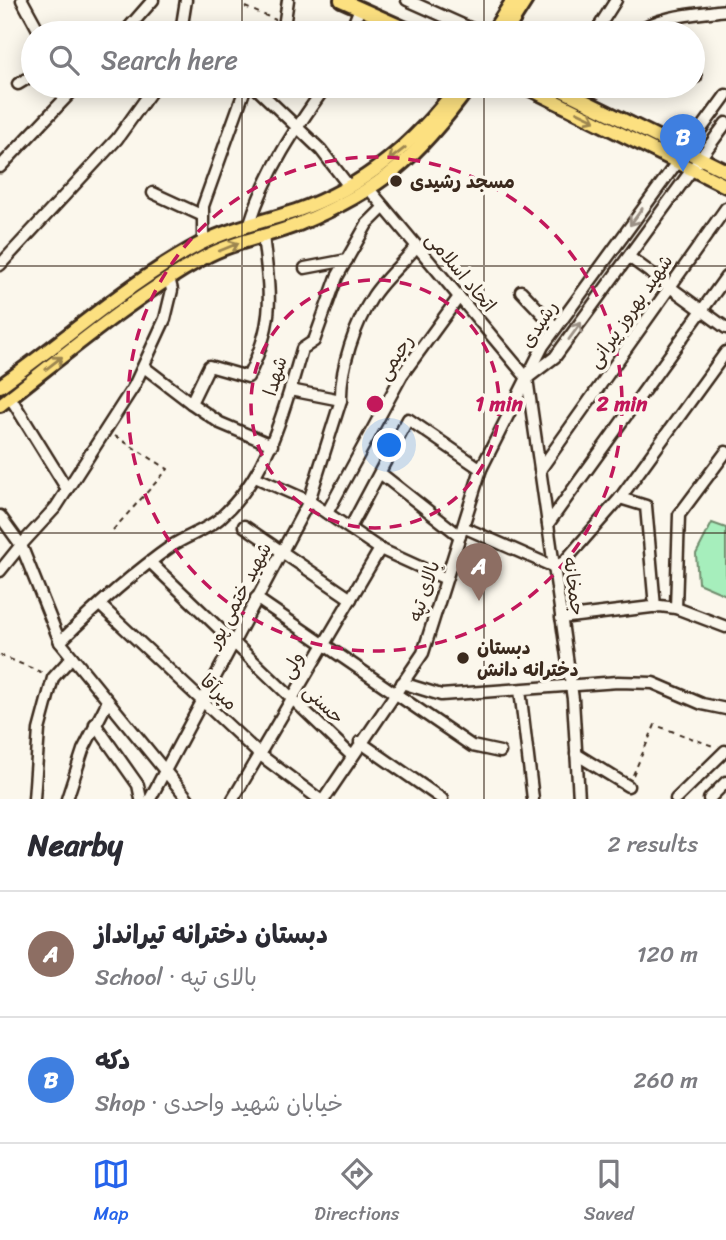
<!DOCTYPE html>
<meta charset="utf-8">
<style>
body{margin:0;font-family:Sriracha,"Playpen Sans Arabic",sans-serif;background:#f2f2f3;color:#2b2b33}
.you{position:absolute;left:390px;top:446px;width:24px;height:24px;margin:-18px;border:5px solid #fff;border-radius:50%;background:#1a73e8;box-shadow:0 0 0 10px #1a73e833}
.badge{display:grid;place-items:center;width:46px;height:46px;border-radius:50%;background:#2563eb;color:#fff;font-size:23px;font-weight:700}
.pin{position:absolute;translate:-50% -58px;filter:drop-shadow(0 2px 4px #0008)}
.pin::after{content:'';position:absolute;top:37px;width:24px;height:21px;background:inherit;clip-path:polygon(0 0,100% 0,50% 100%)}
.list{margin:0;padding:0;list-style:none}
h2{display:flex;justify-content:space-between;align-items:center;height:91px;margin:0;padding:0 28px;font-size:30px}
h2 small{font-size:23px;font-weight:400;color:#7c7c81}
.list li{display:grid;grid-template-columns:46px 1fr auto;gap:21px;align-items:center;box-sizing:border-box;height:126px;padding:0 28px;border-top:2px solid #e1e1e2}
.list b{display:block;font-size:26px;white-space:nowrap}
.list p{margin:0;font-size:23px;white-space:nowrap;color:#7c7c81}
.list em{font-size:23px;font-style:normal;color:#7c7c81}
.icon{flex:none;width:38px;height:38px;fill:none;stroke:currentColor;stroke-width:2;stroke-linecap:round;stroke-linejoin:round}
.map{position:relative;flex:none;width:726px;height:799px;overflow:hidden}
.search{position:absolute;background:#fff;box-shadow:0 4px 18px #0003;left:21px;right:21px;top:21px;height:77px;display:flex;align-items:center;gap:18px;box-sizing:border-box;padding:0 24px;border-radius:38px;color:#7c7c81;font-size:26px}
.sheet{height:343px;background:#fff}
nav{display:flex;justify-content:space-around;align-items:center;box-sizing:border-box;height:98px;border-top:2px solid #e1e1e2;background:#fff;font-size:19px;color:#7c7c81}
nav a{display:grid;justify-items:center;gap:4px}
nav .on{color:#2563eb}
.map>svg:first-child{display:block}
.green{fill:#a6eebc;stroke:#708c6d;stroke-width:2}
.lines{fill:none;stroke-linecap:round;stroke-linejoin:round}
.minor-casing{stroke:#3b2a1e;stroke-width:15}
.major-casing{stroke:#3b2a1e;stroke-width:18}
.path{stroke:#3b2a1e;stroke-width:2;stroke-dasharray:5 5;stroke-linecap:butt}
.minor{stroke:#fbf7ec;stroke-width:10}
.major{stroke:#fce080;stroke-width:12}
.oneway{stroke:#9c854f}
.oneway2{stroke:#9b9085}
.grid{fill:none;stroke:#3b2a1e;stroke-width:2;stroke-opacity:0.55}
.ring{fill:none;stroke:#c2185b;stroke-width:3.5;stroke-dasharray:12 9}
.poi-dot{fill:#3b2a1e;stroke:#fbf7ec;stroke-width:2.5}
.labels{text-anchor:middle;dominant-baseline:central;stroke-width:7;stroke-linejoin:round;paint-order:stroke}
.poi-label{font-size:19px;font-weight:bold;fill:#3b2a1e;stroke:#fbf7ec;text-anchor:start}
.street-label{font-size:19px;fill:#3b2a1e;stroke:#fbf7ec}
.centre{fill:#c2185b;stroke:#fbf7ec;stroke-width:3.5}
.ring-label{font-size:21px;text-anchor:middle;font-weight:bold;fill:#c2185b;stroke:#fbf7ec;stroke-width:7;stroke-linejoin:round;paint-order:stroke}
</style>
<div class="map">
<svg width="726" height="799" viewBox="0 0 726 799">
<rect width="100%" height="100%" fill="#fbf7ec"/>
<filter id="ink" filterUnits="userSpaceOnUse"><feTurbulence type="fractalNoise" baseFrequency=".0143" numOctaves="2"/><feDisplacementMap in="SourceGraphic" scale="14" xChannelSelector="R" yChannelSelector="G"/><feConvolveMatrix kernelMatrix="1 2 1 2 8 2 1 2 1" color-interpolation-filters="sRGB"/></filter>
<g filter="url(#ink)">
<path class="green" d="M 712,523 L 726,528 L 726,595 L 698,583 L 696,554 Z"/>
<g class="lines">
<g class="minor-casing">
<g id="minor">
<path d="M 22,0 L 40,33"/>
<path d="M 186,0 L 182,25 L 191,33"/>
<path d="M 407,0 L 481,33"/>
<path d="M 124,33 L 153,0"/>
<path d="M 283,33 L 288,0"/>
<path d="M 350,33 L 360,8"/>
<path d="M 595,33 L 616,0"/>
<path d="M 635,33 C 659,15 697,14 726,10"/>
<path d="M 693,75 L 696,77"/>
<path d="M 18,84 L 33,75"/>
<path d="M 254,86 L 321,150 L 348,185"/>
<path d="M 0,167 L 77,86"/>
<path d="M 369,189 L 527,378"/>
<path d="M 153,193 L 201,215"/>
<path d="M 250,223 C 266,172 295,129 326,86"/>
<path d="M 203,243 L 203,206 L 246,86"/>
<path d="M 629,257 L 726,328"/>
<path d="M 0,265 L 117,139 L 155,86"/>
<path d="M 305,268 L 347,260"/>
<path d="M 169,278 L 172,290 L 165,319 L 134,386 L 56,507 L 21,545 L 60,642 L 188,799"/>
<path d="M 521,291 L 556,328"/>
<path d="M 144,367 L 191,403 L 209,366 L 248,377 C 276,319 270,297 263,235"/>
<path d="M 530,376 L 555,357 L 726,123"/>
<path d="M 527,378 L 573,699 L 579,799"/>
<path d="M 290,390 L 341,400"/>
<path d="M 10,397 L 67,489"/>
<path d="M 191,403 L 220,423 L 272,445"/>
<path d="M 540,470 L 726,208"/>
<path d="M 380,473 L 460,536"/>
<path d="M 255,477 L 309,501 L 380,549 L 446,579"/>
<path d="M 620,498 L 646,506 L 655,607"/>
<path d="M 327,513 L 402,375 L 459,297"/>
<path d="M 0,516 L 21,545 L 0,571"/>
<path d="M 548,524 L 726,277"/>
<path d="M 244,526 L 351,599"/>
<path d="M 463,527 L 554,567 L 564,562 L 620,498 L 726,352"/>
<path d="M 350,528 L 408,419 L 481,469"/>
<path d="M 151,563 L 351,755"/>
<path d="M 256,598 L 472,746 L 500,752"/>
<path d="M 100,605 L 259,754 L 319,799"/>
<path d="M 676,608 L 679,515 L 726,452"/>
<path d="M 561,618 L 660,606 L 676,608 L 726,627"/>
<path d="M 60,642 C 94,608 133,573 173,545 C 187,536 206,530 219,519 C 269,475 284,410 302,349 L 314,341 L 337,277 L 367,224 L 384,207"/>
<path d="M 402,683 L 441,695 L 618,682 L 653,683 L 702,704 L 726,709"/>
<path d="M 520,690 L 533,799"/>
<path d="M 95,724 L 138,785 L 141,799"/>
<path d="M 360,742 L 442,799"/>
<path d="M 576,754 L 628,786"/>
<path d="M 34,799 L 39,730 L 53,678 L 72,657"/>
<path d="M 67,799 L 83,750 L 108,701"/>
<path d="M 150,799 L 309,501 L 341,400 C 340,367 355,324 373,296 C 385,278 403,263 417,246"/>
<path d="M 233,799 L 380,549"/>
<path d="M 324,799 L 423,653 L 481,469 L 543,346 L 726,95"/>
<path d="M 676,799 L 725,751"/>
<path d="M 709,799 L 726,782"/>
</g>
</g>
<g class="major-casing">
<g id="major">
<path d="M 341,0 L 415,33"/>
<path d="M 492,33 L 513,0"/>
<path d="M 505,33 L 526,0"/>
<path d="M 524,86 L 726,186"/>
<path d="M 554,86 L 726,171"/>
<path d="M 0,386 C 67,339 127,283 200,244 C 231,228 263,222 296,211 C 366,186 415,143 458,86"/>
<path d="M 0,405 C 66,354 130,299 203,258 C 233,241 268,237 299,224 C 383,189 417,158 470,86"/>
</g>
</g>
<g class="path">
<path d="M 245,7 L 276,20"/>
<path d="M 113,530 L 168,469 L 115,436"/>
<path d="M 0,655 L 43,673"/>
<path d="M 633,775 L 655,725 L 713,746"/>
</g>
<use href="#minor" class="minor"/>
<use href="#major" class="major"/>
</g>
<defs><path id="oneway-shaft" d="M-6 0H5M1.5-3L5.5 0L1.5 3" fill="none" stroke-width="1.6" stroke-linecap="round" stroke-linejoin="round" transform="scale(1.75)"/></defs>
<g class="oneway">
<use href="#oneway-shaft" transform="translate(586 116) rotate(25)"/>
<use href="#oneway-shaft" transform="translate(397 154) rotate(142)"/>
<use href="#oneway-shaft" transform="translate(229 247) rotate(-22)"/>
<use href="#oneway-shaft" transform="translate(54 363) rotate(-38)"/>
</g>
<g class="oneway2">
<use href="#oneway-shaft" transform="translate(636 217) rotate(126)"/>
<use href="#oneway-shaft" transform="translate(575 331) rotate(-54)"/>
</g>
</g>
<path class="grid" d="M 242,0 L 242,33M 484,0 L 484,33M 242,86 L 242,799M 484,86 L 484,799M 0,266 L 726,266M 0,533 L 726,533"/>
<g class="ring">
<circle cx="375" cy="404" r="124"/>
<circle cx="375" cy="404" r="247"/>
</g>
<g class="poi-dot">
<circle cx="396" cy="181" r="7"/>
<circle cx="463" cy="658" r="7"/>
</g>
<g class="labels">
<g class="poi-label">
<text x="410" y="181">مسجد رشیدی</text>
<text x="477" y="647">دبستان<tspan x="477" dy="22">دخترانه دانش</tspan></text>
</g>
<g class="street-label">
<text transform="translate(461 272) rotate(50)">اتحاد اسلامی</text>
<text transform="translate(630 311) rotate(-55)">شهید بهروز پیرانی</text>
<text transform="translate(539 324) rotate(-57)">رشیدی</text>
<text transform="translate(395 357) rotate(-57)">رحیمی</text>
<text transform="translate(275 376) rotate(-73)">شهدا</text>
<text transform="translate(574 586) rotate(82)">جمخانه</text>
<text transform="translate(424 591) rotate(-72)">بالای تپه</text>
<text transform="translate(239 595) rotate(-62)">شهید ختمی پور</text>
<text transform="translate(292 665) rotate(-60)">ولی</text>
<text transform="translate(219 692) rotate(43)">میرآقا</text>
<text transform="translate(324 704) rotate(44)">حسنی</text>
</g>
</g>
<circle cx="375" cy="404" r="10" class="centre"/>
<g class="ring-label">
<text x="499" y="411">1 min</text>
<text x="622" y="411">2 min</text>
</g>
</svg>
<div class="you"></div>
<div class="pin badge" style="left:479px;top:601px;background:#8d6e63">A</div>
<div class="pin badge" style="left:683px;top:172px;background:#3f7fe0">B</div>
<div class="search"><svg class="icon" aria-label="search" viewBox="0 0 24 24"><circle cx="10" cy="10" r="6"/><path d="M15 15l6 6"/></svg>Search here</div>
</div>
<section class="sheet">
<h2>Nearby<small>2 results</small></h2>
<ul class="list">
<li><span class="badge" style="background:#8d6e63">A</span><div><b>دبستان دخترانه تیرانداز</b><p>School · بالای تپه</p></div><em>120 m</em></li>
<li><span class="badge" style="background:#3f7fe0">B</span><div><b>دکه</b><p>Shop · خیابان شهید واحدی</p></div><em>260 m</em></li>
</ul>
</section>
<nav>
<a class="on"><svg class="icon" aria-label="map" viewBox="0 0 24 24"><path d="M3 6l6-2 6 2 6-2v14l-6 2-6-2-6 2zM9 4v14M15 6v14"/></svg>Map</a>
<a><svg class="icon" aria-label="directions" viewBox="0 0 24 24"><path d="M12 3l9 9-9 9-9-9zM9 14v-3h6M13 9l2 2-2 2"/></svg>Directions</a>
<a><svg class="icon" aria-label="saved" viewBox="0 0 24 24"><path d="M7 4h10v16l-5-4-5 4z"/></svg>Saved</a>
</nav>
